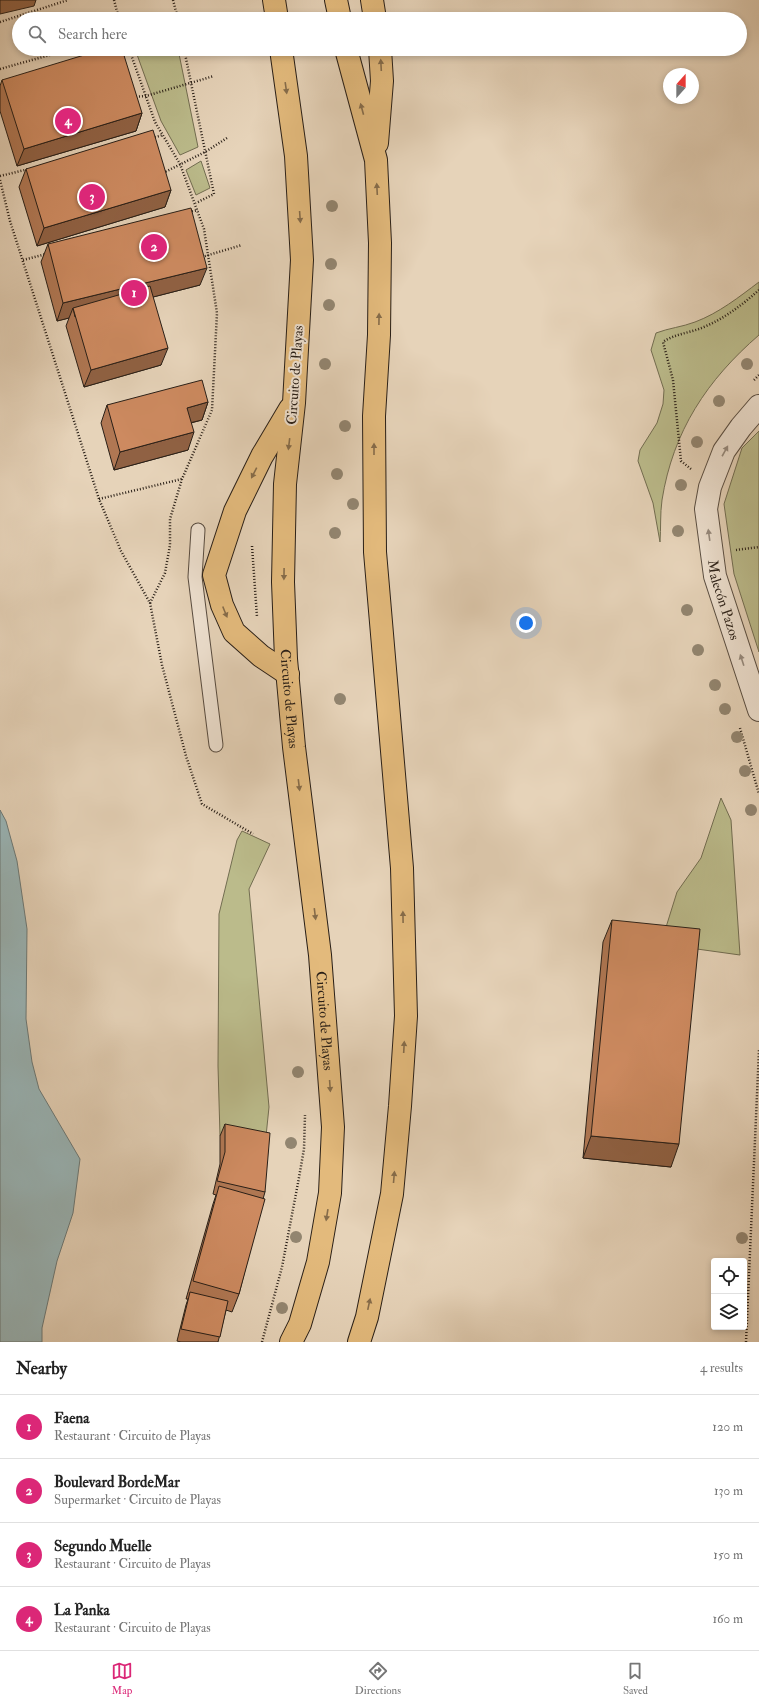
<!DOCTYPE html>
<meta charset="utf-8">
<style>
body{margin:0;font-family:"IM FELL Double Pica",serif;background:#f6f6f6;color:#222}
.controls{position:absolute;right:12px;bottom:12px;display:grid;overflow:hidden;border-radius:4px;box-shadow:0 2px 6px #0003}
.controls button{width:36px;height:36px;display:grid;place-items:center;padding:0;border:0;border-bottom:1px solid #e0e0e0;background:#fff;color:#222;font:20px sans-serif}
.compass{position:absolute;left:663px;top:68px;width:36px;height:36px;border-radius:50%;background:#fff;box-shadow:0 2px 6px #0003;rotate:21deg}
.you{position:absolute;left:526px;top:623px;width:14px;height:14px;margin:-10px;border:3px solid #fff;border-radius:50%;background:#1a73e8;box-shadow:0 0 0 6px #1a73e833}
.badge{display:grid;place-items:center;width:26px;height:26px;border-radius:50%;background:#db2777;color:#fff;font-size:13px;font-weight:700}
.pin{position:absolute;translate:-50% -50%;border:2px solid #fff;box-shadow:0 1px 4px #0006}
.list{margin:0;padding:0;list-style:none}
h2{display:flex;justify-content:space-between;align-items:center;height:52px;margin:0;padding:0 16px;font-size:17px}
h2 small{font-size:13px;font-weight:400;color:#767676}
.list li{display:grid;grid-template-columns:26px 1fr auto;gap:12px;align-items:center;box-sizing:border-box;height:64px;padding:0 16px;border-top:1px solid #e0e0e0}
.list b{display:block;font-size:15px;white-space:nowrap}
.list p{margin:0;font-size:13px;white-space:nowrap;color:#767676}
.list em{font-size:13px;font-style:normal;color:#767676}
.icon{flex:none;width:22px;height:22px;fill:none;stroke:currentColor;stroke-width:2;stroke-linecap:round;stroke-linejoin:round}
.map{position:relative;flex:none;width:759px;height:1342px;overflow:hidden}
.search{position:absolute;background:#fff;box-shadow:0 2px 6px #0003;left:12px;right:12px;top:12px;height:44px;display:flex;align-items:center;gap:10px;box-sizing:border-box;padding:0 14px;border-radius:22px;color:#767676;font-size:15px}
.sheet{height:308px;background:#fff}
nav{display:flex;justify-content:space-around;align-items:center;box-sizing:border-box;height:56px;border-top:1px solid #e0e0e0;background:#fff;font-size:11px;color:#767676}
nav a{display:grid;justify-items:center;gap:2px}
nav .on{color:#db2777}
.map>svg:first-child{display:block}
.green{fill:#bbbb8b;stroke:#726d51}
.water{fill:#9ab6b8;stroke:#6d7a78}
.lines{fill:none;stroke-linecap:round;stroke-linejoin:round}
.lane-casing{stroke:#584c40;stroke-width:15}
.street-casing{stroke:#584c40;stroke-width:24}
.highway-casing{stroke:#291f17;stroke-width:24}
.path{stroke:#291f17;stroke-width:2.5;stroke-dasharray:1 2;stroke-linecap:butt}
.lane{stroke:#efe2d2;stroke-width:13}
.street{stroke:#efe2d2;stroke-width:22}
.highway{stroke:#e3ba7c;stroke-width:22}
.tree{fill:#928570}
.wall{fill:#b07753;stroke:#291f17}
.shaded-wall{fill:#906143;stroke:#291f17}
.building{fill:#cd8a60;stroke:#291f17}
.oneway{fill:#866c4a}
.oneway2{fill:#968a7e}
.labels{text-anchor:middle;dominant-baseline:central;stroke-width:4;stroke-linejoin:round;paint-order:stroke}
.street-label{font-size:14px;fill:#291f17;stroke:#efe2d2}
</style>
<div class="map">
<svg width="759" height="1342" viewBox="0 0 759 1342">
<rect width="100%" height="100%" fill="#e6d3b9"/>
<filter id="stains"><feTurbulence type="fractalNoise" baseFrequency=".005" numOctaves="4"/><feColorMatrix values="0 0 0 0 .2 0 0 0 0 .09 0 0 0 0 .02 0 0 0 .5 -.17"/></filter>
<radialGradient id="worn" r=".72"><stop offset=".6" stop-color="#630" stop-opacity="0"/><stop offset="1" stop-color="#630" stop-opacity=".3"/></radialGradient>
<g class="green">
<path d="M 135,49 L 178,49 L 198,147 L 180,155 L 161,121 Z"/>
<path d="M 201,161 L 210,188 L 196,195 L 186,170 Z"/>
<path d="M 759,282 L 759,335 C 707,380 673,431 662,500 C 660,514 661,528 660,542 L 653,503 L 638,461 L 640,450 L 657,423 L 663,404 L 664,390 L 651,350 L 656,333 C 669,328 682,327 695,322 C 719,313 739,297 759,282 Z"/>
<path d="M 759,431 L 759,652 L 734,574 L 724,504 L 742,448 Z"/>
<path d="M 721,798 L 731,820 L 740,955 L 697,949 L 662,940 L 677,892 L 701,858 Z"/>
<path d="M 242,831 L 270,844 L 249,889 L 269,1107 L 265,1146 L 220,1136 L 218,1066 L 219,914 L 237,840 Z"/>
</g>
<path class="water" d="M 0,810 L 6,821 L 17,861 L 27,929 L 26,1019 L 32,1062 L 39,1089 L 80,1159 L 73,1213 L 57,1261 L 42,1328 L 42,1342 L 0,1342 Z"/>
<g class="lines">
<g class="lane-casing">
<path id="lane" d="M 198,530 L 195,577 L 216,745"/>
</g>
<g class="street-casing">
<g id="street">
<path id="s1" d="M 759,406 L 741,427 L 724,451 L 710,487 L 706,509 L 715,576 L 759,710"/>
</g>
</g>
<g class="highway-casing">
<g id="highway">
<path d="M 274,0 L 277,19"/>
<path d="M 336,0 L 340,19"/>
<path d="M 372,0 L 375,19"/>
<path id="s2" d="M 281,49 L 296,156 L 302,260 L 294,403 L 285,484 L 283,582 L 286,659 L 294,747 L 320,955 L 333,1127 L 330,1193 L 318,1262 L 300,1324 L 291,1342"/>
<path d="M 346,49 L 376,160 L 380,243 L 379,335 L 374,416 L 375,552 L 402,868 L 406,1016 L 400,1106 L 392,1194 L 367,1317 L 359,1342"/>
<path d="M 377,143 L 382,81 L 380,49"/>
<path d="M 288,674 L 261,656 L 234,632 L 222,605 L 214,575 L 235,511 L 262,456 L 290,409"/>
</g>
</g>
<g class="path">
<path d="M 114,0 L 119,19"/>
<path d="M 173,0 L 178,19"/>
<path d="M 0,22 L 68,0"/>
<path d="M 129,49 L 155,122 L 180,164 L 204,229 L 217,313 L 212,410 L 182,479 L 170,519 L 170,545 L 165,573 L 150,603"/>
<path d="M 184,49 L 214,194 L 196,203"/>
<path d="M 0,69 L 71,49"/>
<path d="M 133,97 L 146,96 L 214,76"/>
<path d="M 152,138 L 163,135"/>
<path d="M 163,173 L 205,152 L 227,138"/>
<path d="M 0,176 L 29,169"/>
<path d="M 0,180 L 10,221 L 99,499 L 121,551 L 150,603 L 162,665 L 186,756 L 202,804 L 253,834"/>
<path d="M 189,212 L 198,210"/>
<path d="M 202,257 L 242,245"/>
<path d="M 23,260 L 46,254"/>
<path d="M 754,380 L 759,375"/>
<path d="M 691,469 L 681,461 L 673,380 L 663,342 C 674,334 690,333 704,327 C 725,318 742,305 759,290"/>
<path d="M 99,499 L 182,479"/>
<path d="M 252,546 L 257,617"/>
<path d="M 736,550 L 759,547"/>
<path d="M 740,728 L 759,794"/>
<path d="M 262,1342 L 282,1267 L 298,1183 L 304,1149 L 305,1115"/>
<path d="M 746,1342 L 759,1050"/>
</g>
<use href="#lane" class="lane"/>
<use href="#street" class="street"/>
<use href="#highway" class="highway"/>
</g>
<g class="tree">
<circle cx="332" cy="206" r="6"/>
<circle cx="331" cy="264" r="6"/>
<circle cx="329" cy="305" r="6"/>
<circle cx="325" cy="364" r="6"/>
<circle cx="747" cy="364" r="6"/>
<circle cx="719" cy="401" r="6"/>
<circle cx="345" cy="426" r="6"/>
<circle cx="697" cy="442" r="6"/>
<circle cx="337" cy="474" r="6"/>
<circle cx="681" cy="485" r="6"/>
<circle cx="353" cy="504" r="6"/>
<circle cx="678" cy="531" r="6"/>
<circle cx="335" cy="533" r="6"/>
<circle cx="687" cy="610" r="6"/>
<circle cx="698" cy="650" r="6"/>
<circle cx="715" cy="685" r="6"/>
<circle cx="340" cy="699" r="6"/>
<circle cx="725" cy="709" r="6"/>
<circle cx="737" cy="737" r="6"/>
<circle cx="745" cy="771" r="6"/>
<circle cx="751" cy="810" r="6"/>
<circle cx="298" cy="1072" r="6"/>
<circle cx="291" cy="1143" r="6"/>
<circle cx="296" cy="1237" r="6"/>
<circle cx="742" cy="1238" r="6"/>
<circle cx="282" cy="1308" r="6"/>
</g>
<g class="wall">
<path d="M 2,80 L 142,113 L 136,131 L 17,166 L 0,111 L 0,86 Z"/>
<path d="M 26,169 L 171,190 L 165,207 L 37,246 L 19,187 Z"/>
<path d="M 48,244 L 200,285 L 153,297 L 161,365 L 84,387 L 66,326 L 69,318 L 57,321 L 41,262 Z"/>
<path d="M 208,402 L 202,420 L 191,423 L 188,450 L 114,470 L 101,423 L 107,405 Z"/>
<path d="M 612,920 L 671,1167 L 583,1158 L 603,942 Z"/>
<path d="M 225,1124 L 265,1192 L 263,1199 L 239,1294 L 232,1312 L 226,1310 L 218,1342 L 181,1342 L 177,1341 L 186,1305 L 188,1299 L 186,1299 L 213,1204 L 216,1195 L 213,1194 L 220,1164 L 220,1136 Z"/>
</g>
<g class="shaded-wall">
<path d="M 0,0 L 36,0 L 34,6 L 0,14 Z"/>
<path d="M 142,113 L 136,131 L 17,166 L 24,149 Z"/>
<path d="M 171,190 L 165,207 L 37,246 L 44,228 Z"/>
<path d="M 207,268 L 200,285 L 75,317 L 73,308 L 69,318 L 57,321 L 63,303 Z"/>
<path d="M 168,348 L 161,365 L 84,387 L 91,370 Z"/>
<path d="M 208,402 L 202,420 L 181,425 L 187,408 Z"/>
<path d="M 194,432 L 188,450 L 114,470 L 120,452 Z"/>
<path d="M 591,1136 L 679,1144 L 671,1167 L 583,1158 Z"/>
</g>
<g class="building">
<path d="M 104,49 L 122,49 L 142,113 L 24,149 L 2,80 Z"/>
<path d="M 153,130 L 171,190 L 44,228 L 26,169 Z"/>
<path d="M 191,208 L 207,268 L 63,303 L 48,244 Z"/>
<path d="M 150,286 L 168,348 L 91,370 L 73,308 Z"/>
<path d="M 202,380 L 208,402 L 187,408 L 194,432 L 120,452 L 107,405 Z"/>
<path d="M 612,920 L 700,929 L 679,1144 L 591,1136 Z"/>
<path d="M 225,1124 L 270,1133 L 265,1192 L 217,1181 L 225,1152 Z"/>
<path d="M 219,1186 L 265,1199 L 239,1294 L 193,1281 Z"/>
<path d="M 190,1292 L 228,1301 L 220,1337 L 181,1329 Z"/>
</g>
<defs><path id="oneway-solid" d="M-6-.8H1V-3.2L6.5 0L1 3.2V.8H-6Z"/></defs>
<g class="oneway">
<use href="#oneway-solid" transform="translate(381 65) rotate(-93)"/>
<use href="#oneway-solid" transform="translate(286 88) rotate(82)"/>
<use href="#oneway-solid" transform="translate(362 109) rotate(-105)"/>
<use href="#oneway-solid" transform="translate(377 189) rotate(-93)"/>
<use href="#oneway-solid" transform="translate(300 217) rotate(86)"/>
<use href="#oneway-solid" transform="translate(379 319) rotate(-89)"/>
<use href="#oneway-solid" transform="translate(289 444) rotate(97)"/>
<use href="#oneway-solid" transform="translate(374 449) rotate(-90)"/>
<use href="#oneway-solid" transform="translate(254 473) rotate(117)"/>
<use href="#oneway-solid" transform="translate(284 574) rotate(91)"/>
<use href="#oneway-solid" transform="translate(225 612) rotate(68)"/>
<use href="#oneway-solid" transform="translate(299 785) rotate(83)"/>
<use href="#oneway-solid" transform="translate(315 914) rotate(83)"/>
<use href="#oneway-solid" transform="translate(403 917) rotate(-91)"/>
<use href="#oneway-solid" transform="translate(404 1047) rotate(-87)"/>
<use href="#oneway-solid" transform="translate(330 1086) rotate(86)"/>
<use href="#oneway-solid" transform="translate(394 1177) rotate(-85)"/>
<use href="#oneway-solid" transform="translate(327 1215) rotate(99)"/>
<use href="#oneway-solid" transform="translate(369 1304) rotate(-78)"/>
</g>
<g class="oneway2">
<use href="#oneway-solid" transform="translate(725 451) rotate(-61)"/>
<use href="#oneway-solid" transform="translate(709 535) rotate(-98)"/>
<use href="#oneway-solid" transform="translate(742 660) rotate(-108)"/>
</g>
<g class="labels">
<g class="street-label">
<text transform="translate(295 375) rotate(-86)">Circuito de Playas</text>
<text stroke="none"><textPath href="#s1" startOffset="211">Malecón Pazos</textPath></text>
<text stroke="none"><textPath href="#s2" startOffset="652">Circuito de Playas</textPath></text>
<text stroke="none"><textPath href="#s2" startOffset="976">Circuito de Playas</textPath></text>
</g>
</g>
<rect width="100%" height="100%" filter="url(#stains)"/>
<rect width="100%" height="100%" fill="url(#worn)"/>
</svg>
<div class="controls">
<button><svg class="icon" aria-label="locate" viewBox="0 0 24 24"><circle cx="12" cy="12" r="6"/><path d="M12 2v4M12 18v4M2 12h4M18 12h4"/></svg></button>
<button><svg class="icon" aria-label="layers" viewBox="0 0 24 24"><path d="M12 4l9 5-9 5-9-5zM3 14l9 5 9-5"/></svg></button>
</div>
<svg class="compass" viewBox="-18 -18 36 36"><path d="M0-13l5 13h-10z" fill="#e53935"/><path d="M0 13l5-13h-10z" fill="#767676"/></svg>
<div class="you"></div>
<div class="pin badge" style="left:134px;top:293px">1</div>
<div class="pin badge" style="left:154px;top:247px">2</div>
<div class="pin badge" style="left:92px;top:197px">3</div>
<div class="pin badge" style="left:68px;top:121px">4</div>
<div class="search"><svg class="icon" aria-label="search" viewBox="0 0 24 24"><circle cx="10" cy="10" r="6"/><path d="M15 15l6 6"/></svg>Search here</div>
</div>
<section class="sheet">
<h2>Nearby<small>4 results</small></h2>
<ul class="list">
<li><span class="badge">1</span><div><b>Faena</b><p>Restaurant · Circuito de Playas</p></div><em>120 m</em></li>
<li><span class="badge">2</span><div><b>Boulevard BordeMar</b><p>Supermarket · Circuito de Playas</p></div><em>130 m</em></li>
<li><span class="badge">3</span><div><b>Segundo Muelle</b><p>Restaurant · Circuito de Playas</p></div><em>150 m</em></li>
<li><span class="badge">4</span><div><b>La Panka</b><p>Restaurant · Circuito de Playas</p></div><em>160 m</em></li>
</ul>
</section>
<nav>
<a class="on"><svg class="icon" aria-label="map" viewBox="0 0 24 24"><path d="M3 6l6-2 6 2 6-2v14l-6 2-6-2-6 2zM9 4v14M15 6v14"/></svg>Map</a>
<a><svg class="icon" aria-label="directions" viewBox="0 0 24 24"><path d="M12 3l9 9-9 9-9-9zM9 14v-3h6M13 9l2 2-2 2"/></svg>Directions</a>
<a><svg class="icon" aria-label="saved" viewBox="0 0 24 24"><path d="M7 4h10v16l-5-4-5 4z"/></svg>Saved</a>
</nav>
